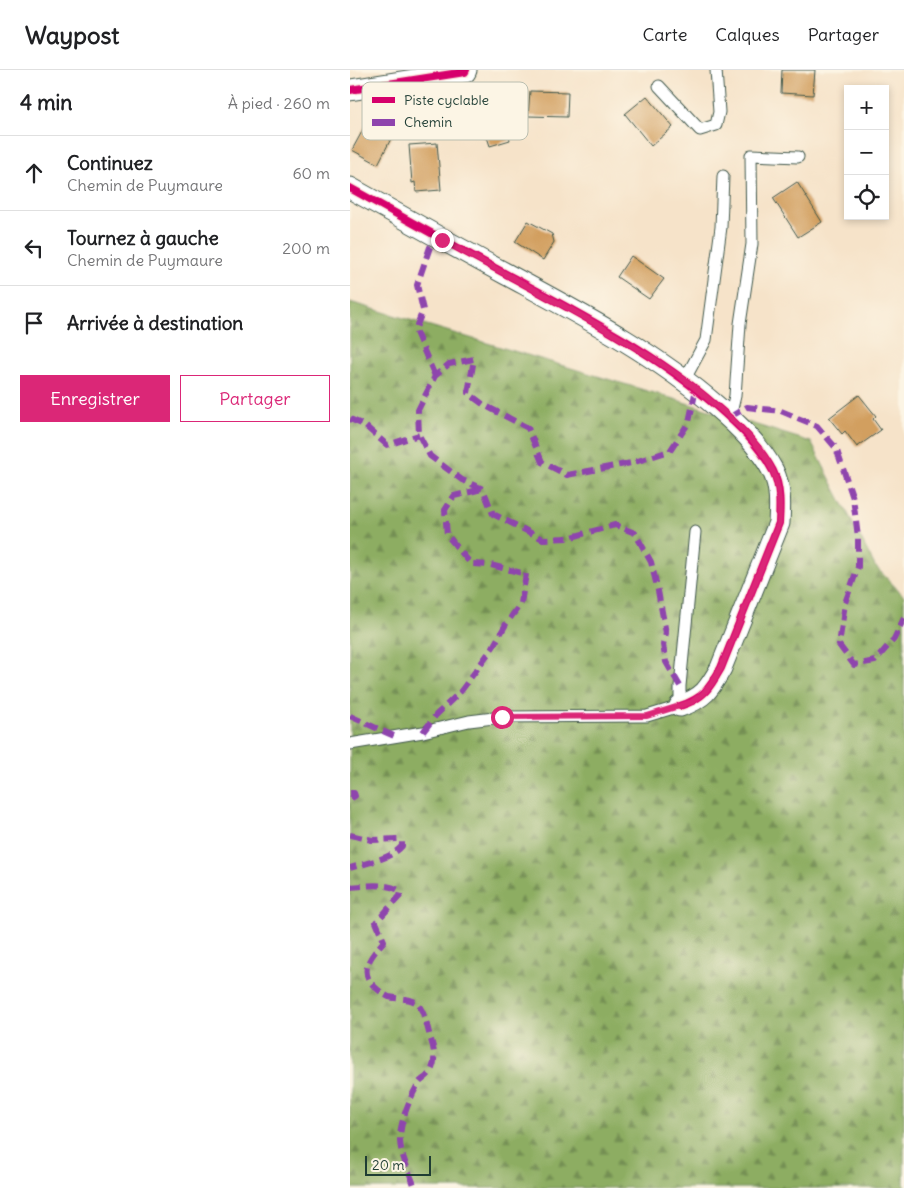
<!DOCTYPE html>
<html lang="fr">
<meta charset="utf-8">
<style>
body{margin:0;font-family:Delius,sans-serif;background:#f6f6f6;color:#202124}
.controls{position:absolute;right:15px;top:15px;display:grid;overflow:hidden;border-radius:0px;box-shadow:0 2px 8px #0003}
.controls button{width:45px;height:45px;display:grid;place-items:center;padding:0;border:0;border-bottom:1px solid #e0e0e0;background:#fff;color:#202124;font:25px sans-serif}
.scale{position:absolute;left:15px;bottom:12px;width:66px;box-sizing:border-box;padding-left:5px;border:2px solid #1f3d34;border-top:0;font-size:14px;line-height:18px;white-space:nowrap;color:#1f3d34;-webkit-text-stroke:4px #fcf5e5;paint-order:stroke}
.stop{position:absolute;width:15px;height:15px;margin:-11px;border:4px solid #db2777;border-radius:50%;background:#fff}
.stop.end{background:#db2777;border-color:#fff;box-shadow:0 1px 5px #0008}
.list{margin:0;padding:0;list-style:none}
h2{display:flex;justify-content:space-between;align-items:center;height:65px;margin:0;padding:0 20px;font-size:21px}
h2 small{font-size:16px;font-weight:400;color:#757577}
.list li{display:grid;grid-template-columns:32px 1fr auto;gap:15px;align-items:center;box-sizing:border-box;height:75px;padding:0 20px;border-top:1px solid #e0e0e0}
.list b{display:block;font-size:19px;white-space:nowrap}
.list p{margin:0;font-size:16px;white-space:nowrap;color:#757577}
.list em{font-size:16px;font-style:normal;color:#757577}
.actions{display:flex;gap:10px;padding:15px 20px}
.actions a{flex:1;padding:11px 0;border:1px solid #db2777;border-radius:0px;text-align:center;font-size:18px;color:#db2777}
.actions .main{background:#db2777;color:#fff}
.icon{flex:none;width:28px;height:28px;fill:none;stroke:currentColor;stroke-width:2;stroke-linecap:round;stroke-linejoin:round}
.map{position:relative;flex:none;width:554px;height:1118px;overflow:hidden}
header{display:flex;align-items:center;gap:30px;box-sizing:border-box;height:70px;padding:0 25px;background:#fff;border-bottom:1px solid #e0e0e0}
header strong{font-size:24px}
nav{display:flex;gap:28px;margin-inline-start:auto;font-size:18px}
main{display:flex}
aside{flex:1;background:#fff}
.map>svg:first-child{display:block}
.forest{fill:url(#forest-firs);stroke:#56754b}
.building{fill:#d29f5f}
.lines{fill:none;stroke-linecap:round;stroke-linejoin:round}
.service-casing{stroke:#3f564a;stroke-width:13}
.minor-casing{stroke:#3f564a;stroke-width:23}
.service{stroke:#fff;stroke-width:11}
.minor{stroke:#fff;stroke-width:21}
.quiet{stroke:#8e44ad;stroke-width:6;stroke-dasharray:12 6;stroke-linecap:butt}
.cycleway-casing{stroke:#fcf5e5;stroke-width:11}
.cycleway{stroke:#d6006c;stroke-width:8}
.route{stroke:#db2777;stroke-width:6}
.key{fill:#fcf5e5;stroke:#babeb0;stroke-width:1}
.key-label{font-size:14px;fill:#1f3d34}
</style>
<header>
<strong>Waypost</strong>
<nav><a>Carte</a><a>Calques</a><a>Partager</a></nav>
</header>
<main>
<aside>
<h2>4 min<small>À pied · 260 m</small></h2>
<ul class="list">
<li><svg class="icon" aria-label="ahead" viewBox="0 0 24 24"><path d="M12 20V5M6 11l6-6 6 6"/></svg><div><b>Continuez</b><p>Chemin de Puymaure</p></div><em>60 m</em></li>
<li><svg class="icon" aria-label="left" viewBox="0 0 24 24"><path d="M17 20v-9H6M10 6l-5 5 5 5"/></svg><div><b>Tournez à gauche</b><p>Chemin de Puymaure</p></div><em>200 m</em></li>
<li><svg class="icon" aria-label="arrive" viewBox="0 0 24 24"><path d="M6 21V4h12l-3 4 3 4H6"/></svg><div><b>Arrivée à destination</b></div></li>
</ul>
<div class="actions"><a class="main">Enregistrer</a><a>Partager</a></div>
</aside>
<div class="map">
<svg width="554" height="1118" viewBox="0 0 554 1118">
<defs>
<pattern id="forest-firs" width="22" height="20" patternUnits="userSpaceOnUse" patternTransform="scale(1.25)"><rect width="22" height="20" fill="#8dad62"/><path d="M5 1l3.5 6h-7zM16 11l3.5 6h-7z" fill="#738e52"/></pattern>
</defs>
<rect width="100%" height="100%" fill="#fcf5e5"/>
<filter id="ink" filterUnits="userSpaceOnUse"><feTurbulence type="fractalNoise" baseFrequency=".02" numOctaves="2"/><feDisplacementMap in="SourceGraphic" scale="10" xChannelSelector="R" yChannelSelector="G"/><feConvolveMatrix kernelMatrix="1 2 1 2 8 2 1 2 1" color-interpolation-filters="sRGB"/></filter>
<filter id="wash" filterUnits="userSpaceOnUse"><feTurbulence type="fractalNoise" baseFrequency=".0096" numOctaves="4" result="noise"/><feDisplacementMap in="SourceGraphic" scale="20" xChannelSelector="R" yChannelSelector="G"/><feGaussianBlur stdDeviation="1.12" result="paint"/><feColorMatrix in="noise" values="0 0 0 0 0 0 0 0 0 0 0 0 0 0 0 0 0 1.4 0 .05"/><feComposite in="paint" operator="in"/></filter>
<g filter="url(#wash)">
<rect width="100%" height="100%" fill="#f6e3c9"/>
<path class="forest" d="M 0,232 L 311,325 L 461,372 L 525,496 L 554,526 L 554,1118 L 0,1118 Z"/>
<g id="blocks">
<g class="building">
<path d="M 432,0 L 465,0 L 463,25 L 431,23 Z"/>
<path d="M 180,21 L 218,22 L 217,47 L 178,46 Z"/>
<path d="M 297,26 L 323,57 L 301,76 L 275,44 Z"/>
<path d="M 150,27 L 160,70 L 140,76 L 137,67 L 134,68 L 128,42 L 131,41 L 129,33 Z"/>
<path d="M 20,47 L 45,61 L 28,94 L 2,80 Z"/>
<path d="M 87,73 L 91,120 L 66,122 L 65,112 L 62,113 L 59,75 Z"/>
<path d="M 447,112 L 472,152 L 448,167 L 423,128 Z"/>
<path d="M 178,151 L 202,164 L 204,172 L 193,190 L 165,172 Z"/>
<path d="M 281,186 L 314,209 L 299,229 L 267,207 Z"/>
<path d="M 509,325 L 526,346 L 523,349 L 531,360 L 507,377 L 495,361 L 492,364 L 479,348 Z"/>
</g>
</g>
</g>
<g filter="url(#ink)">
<use href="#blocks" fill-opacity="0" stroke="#3f564a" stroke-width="1"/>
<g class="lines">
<g class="service-casing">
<g id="service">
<path d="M 309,16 L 350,60 L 366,55 L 369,42 L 366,0"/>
<path d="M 335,309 L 356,270 L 371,157 L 373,106"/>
<path d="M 380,347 L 385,326 L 390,254 L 402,174 L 401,85 L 448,87"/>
<path d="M 0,674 L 73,662 L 119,651 L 152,647 L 297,646 L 330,636 L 330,616 L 345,462"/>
</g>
</g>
<g class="minor-casing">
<g id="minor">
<path d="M 0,20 L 115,2 L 116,0"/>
<path d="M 0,118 C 52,147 104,176 156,204 C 228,243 304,282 366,336 C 388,355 409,375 423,401 C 431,417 430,436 429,453 L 371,598 C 359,619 354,628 330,636"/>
</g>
</g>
<use href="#service" class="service"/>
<use href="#minor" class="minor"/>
<g class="quiet">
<path d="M 85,306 L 65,260 L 73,240 L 67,215 L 80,177 L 92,170"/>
<path d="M 380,347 L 397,337 L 431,341 L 467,356 L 486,378 L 503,428 L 508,467 L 508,497 L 495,533 L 489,575 L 504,595 L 525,591 L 544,569 L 554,548"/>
<path d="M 0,349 L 14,355 L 37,375 L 69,365"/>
<path d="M 330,616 L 316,592 L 313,575 L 316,563 L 308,521 L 301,492 L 285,463 L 265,455 L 218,468 L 193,469 L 143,444 L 133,419 L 112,410 L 80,386 L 69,365 L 68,340 L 85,306 L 99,294 L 124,289 L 118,323 L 134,335 L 178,358 L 192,392 L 217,405 L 281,393 L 320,381 L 339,352 L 346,319"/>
<path d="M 0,646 L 44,666"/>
<path d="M 73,662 L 86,645 L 111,621 L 143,577 L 156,554 L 171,533 L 176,504 L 141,495 L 121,494 L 97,465 L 95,440 L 104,426 L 132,419"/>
<path d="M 0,723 L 4,723 L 5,726 L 0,729"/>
<path d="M 0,765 L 22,770 L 49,769 L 52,772 L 52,776 C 41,789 16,793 0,798"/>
<path d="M 0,817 C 14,816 40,812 51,822 L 50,826 L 26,852 L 34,871 C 23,884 7,900 24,916 C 29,921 33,924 39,927 C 47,929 58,928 65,932 C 74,937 78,961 81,970 C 85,982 87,996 77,1006 C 74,1009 71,1010 69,1013 C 60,1027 49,1054 50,1071 C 51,1087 60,1102 65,1118"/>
</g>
<g class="cycleway-casing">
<g id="cycleway">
<path d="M 0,20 L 115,2 L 116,0"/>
<path d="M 0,118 C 52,147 104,176 156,204 C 228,243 304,282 366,336 C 388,355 409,375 423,401 C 431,417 430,436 429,453 L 371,598 C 359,619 354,628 330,636"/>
</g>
</g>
<use href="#cycleway" class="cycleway"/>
</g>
</g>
<g class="lines" filter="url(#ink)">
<path class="route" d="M 92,170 C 144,198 195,225 246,254 C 277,272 308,290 336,311 C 348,319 358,329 369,338 C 389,355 415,379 424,404 C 430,420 430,437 429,453 L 371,598 L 362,613 L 353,624 L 342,632 L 297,646 L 152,647"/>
</g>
<rect x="12" y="12" width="166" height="58" rx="8" class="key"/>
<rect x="22" y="27" width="23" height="6" fill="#d6006c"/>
<rect x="22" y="49" width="23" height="7" fill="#8e44ad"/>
<g class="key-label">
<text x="54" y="35">Piste cyclable</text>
<text x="54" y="57">Chemin</text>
</g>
</svg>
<div class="controls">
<button>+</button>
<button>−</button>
<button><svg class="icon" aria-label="locate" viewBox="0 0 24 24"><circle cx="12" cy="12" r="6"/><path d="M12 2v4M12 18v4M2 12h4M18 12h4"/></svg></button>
</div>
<div class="scale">20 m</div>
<div class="stop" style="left:152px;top:647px"></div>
<div class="stop end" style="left:92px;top:170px"></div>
</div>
</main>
